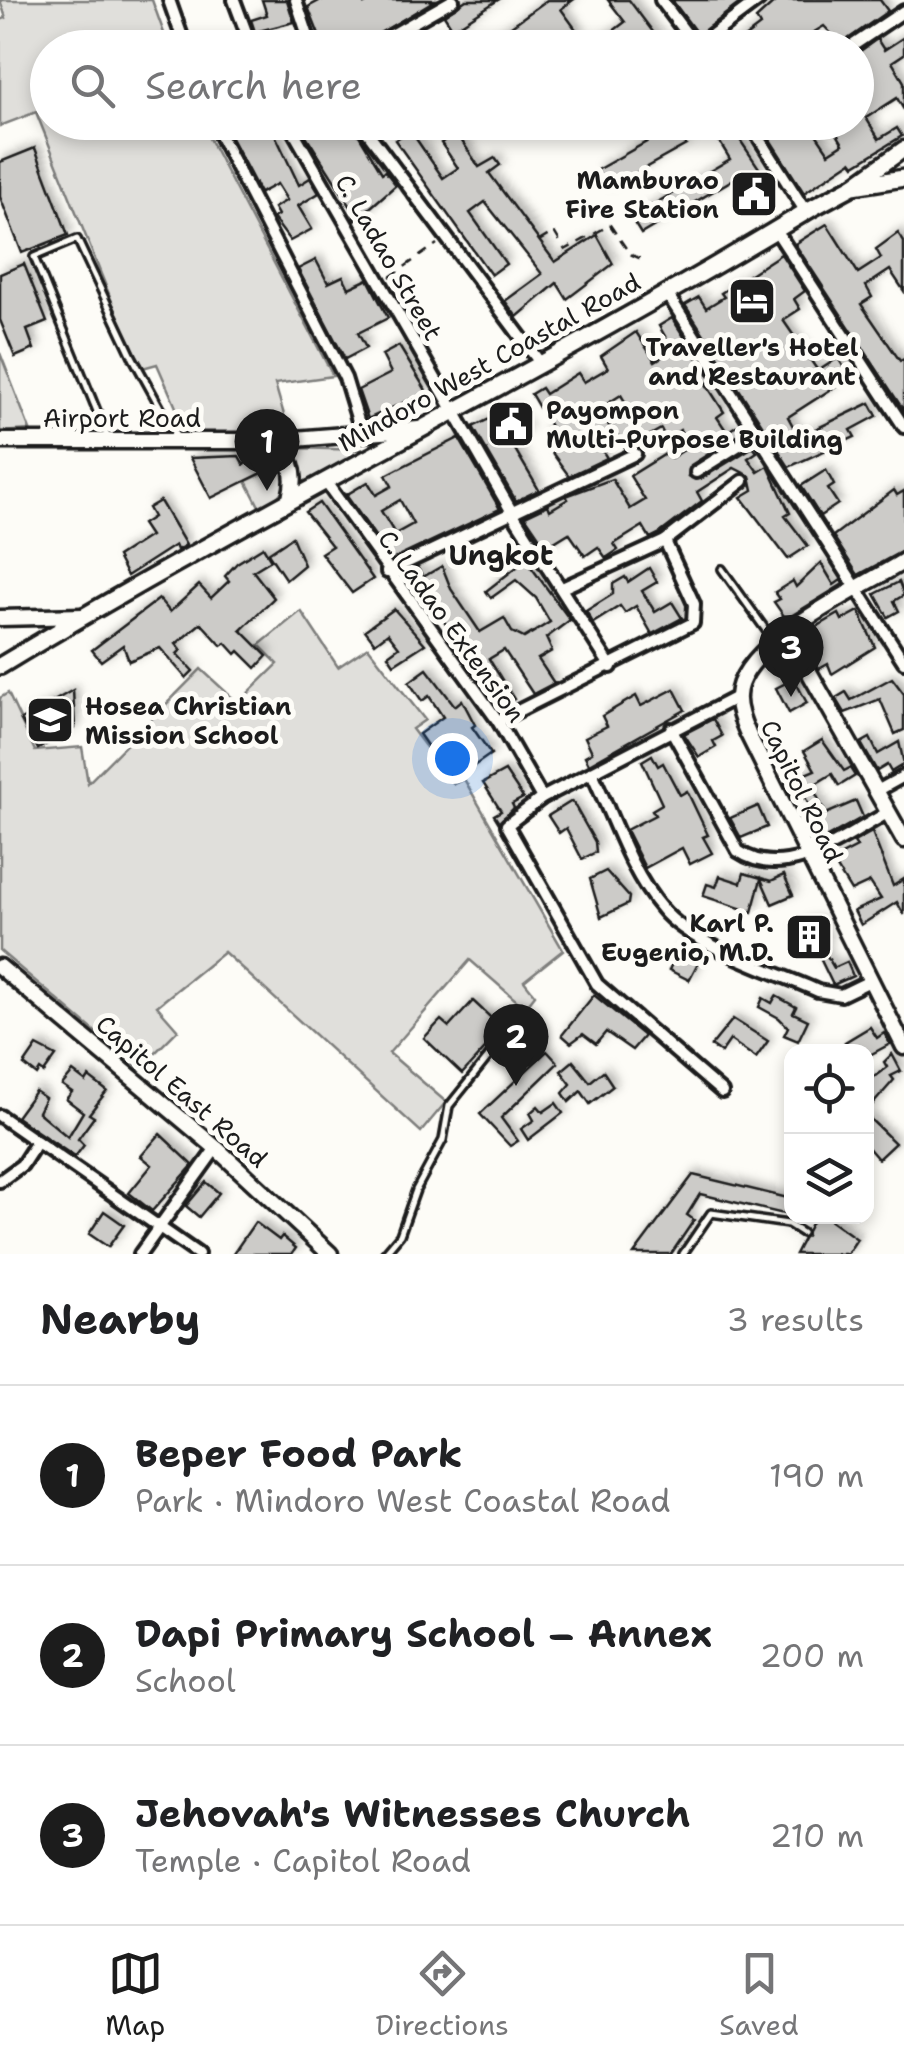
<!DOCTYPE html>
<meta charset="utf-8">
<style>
body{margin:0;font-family:"Shantell Sans",sans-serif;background:#f2f2f2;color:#202124}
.controls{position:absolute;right:30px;bottom:30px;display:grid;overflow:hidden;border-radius:20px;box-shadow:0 5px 15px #0003}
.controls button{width:90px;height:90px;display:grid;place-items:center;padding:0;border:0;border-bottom:2px solid #e0e0e0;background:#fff;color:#202124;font:50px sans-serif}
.you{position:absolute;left:452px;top:758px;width:35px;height:35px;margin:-25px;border:8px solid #fff;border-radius:50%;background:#1a73e8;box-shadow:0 0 0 15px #1a73e833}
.badge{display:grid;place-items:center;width:65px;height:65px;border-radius:50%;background:#1c1c1c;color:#fff;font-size:32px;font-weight:700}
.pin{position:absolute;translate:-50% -82px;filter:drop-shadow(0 2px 5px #0008)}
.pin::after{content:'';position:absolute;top:52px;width:35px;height:30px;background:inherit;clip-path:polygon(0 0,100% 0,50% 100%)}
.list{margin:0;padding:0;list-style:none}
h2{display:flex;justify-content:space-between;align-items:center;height:130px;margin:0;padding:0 40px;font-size:42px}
h2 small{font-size:32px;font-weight:400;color:#757577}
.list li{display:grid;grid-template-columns:65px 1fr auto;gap:30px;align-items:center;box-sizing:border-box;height:180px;padding:0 40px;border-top:2px solid #e0e0e0}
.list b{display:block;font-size:38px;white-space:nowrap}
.list p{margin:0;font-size:32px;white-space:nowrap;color:#757577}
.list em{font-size:32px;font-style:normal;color:#757577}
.icon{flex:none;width:55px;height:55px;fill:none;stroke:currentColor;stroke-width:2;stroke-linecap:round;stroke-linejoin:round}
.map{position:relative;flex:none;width:904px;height:1254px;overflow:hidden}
.search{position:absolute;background:#fff;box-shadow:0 5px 15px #0003;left:30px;right:30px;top:30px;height:110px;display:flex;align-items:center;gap:25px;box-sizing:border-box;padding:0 35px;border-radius:55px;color:#757577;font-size:38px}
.sheet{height:670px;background:#fff}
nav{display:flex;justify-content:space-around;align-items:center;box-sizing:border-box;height:140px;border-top:2px solid #e0e0e0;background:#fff;font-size:28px;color:#757577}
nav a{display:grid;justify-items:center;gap:5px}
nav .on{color:#1c1c1c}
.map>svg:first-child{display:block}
.green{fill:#e0dfdb;stroke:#7e7e7c;stroke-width:2.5}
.building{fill:#cccbc8;stroke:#1c1c1c;stroke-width:2.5;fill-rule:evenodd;filter:url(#shadow)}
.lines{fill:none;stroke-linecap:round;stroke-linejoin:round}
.lane-casing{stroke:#1c1c1c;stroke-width:12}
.street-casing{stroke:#1c1c1c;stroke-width:18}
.secondary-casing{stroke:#1c1c1c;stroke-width:21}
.primary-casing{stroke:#1c1c1c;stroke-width:22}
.path{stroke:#1c1c1c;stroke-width:2.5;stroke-dasharray:10 8;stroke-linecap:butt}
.lane{stroke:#fdfcf7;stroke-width:5}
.street{stroke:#fdfcf7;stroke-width:10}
.secondary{stroke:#fdfcf7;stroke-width:14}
.primary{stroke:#fdfcf7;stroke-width:15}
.labels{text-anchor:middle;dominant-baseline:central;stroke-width:10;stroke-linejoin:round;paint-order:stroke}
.poi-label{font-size:25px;font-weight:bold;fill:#1c1c1c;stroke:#fdfcf7;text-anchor:end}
.street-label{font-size:25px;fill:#1c1c1c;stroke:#fdfcf7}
.neighbourhood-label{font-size:28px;font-weight:bold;fill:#1c1c1c;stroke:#fdfcf7}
</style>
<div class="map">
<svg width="904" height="1254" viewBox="0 0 904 1254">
<defs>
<filter id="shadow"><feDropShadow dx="4.5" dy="-4.5" stdDeviation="5" flood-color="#0004"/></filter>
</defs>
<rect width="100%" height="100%" fill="#fdfcf7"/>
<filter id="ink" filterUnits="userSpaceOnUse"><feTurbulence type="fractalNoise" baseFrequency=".01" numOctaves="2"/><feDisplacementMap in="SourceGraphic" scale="20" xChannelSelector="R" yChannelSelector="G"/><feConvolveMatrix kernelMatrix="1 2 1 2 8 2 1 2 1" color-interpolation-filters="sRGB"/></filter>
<g filter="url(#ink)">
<g class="green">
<path d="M 0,0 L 152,0 L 169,47 L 48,48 L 48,122 L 201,123 L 333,376 L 275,384 L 289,432 L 189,437 L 157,364 L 139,369 L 36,112 L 0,126 L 0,20 L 6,18 Z"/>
<path d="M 0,353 L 30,430 L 0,432 Z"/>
<path d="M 292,448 L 365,450 L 300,487 L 298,462 Z"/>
<path d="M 282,465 C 291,488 280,498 260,508 L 246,481 Z"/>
<path d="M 301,611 L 338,667 L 368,647 L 425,720 L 412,729 L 454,784 L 464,779 L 563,950 L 524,981 L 535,995 L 525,1008 L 470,960 L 389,1053 L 446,1102 L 421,1132 L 224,952 L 157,1006 L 178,1030 L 139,1069 L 0,951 L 0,698 L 8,693 L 35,751 L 82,747 L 88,783 L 201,669 L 238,703 L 278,664 L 259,645 Z"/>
</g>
<g class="building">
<path d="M 262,0 L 287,0 L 294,22 L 255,32 L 251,20 L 267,15 Z"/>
<path d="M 321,0 L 362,0 L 364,4 L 372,0 L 435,0 L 356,48 L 324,48 L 308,7 Z"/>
<path d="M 466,0 L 498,0 L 453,29 L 444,15 Z"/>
<path d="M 547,0 L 573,0 L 561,9 L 580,35 L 564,48 L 481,48 Z"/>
<path d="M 608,0 L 629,0 L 665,48 L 605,48 L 600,41 L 625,22 Z"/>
<path d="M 672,0 L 744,0 L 698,35 Z"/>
<path d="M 777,0 L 880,0 L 888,11 L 841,44 L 824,26 L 806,37 L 811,48 L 731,48 L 760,26 L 756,19 Z"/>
<path d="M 904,37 L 904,54 L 892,62 L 904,82 L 904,110 L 897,98 L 866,118 L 879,139 L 897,128 L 902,136 L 855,165 L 852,161 L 804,193 L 760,124 L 766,122 L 772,131 L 784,122 L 808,122 L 829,153 L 843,144 L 830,122 L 856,122 L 856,72 L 867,65 L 859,52 L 877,39 L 884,50 Z"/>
<path d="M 263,122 L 269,122 L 299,185 L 310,178 L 319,193 L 298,206 L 312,229 L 290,241 L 273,218 L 278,215 L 274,208 L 287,200 L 277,184 L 260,193 L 230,136 Z"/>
<path d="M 323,122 L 351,122 L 382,173 L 385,171 L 396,185 L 355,221 L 353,210 L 305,134 Z"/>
<path d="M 675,126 L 686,145 L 607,189 L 597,170 Z"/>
<path d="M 410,130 L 443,178 L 458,168 L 441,143 L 456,132 L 479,167 L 495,158 L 500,165 L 489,173 L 555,262 L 597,235 L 613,264 L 567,299 L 557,283 L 517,317 L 505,301 L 542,274 L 485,202 L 470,213 L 506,264 L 491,275 L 395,140 Z"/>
<path d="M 734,131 L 761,171 L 748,179 L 744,173 L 641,234 L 631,218 L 730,159 L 719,141 Z"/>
<path d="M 35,148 L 68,235 L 22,253 L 0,197 L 0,162 Z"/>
<path d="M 827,224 L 858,273 L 881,258 L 876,249 L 898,233 L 904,242 L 904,291 L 890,270 L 866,286 L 872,297 L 861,304 L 900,361 L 904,359 L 904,411 L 795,244 Z"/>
<path d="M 781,254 L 805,291 L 794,299 L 800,309 L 783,320 L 818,371 L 838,358 L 850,377 L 788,417 L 799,437 L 870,403 L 877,416 L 851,430 L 855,437 L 789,467 L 685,305 L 699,297 L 706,308 L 724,297 L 721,293 Z"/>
<path d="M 316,260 L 328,283 L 343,276 L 349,288 L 368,279 L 388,318 L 358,333 L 366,348 L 345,359 L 298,269 Z"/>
<path d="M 24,264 L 47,322 L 27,330 L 34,349 L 15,357 L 0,320 L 0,274 Z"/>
<path d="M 672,318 L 712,380 L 706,384 L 724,412 L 717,417 L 727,432 L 736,426 L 745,431 L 691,465 L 688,476 L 701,479 L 753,447 L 757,452 L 748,458 L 758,472 L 768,466 L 790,513 L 785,516 L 808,546 L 788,559 L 741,497 L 753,490 L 750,476 L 734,468 L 697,492 L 702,501 L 660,533 L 650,538 L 643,526 L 614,544 L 618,550 L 606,558 L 598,547 L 585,556 L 569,533 L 546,547 L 525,516 L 548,505 L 550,510 L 568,499 L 566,496 L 612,479 L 630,509 L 645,500 L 630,476 L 667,453 L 671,458 L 690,446 L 680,430 L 666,439 L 661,429 L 626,449 L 610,423 L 630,410 L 621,395 L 599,409 L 611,429 L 595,439 L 607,458 L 569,476 L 553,454 L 543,433 L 551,428 L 531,394 L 541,388 L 545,394 L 578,373 L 584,382 L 608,368 L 601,356 L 636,332 L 655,361 L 673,350 L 659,326 Z"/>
<path d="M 399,346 L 427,392 L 368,419 L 358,390 L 391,373 L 382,355 Z"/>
<path d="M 512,408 L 526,431 L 510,441 L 539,490 L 516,501 L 473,427 Z"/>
<path d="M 459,438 L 500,509 L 392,560 L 346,495 L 368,482 L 376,495 L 392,486 L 386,475 ZM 400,500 L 413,524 L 395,534 L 381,511 Z"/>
<path d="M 266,455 L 272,468 L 211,498 L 190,458 L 239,456 L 244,465 L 253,456 Z"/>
<path d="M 826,470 L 834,485 L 828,489 L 838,504 L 820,516 L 801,486 Z"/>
<path d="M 894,490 L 897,495 L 904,491 L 904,550 L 858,575 L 833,536 Z"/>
<path d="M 160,501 L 186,545 L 177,550 L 175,545 L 127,576 L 117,557 L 150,536 L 142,524 L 153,517 L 148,508 Z"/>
<path d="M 319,503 L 373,579 L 352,593 L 321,553 L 332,546 L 305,512 Z"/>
<path d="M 292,537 L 304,565 L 286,580 L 268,553 Z"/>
<path d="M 263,547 L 271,560 L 253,571 L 274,598 L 241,630 L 267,656 L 256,668 L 239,651 L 236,654 L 226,643 L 222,646 L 201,623 L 176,644 L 181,650 L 177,654 L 193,671 L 186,678 L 160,648 L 129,661 L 123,645 L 101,661 L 92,650 L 159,599 L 170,612 L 199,585 L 211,598 L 229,581 L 225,576 L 237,563 Z"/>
<path d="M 526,560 L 570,620 L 546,638 L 552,651 L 538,659 L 554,683 L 533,694 L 504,650 L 489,659 L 514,699 L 500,708 L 444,631 L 448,628 L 437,609 L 431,613 L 403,574 L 417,567 L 423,577 L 442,566 L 451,589 L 480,632 L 504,618 L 512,632 L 524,638 L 550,622 L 536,598 L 516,580 L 491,598 L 486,591 Z"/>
<path d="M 821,563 L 834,585 L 841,580 L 843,584 L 786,619 L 774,602 L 780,599 L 775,592 L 793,581 L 796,587 Z"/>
<path d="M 649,568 L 657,582 L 642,591 L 655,612 L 672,602 L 682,618 L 652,634 L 636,606 L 625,613 L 620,606 L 593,623 L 586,611 L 613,594 L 613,584 L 625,577 L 628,582 Z"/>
<path d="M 899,582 L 904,595 L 894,601 L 899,611 L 888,617 L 875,594 Z"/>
<path d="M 394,609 L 425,644 L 394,664 L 388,655 L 399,647 L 388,633 L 375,643 L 365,630 Z"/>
<path d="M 859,611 L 875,647 L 832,674 L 828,664 L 819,669 L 801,636 L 839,614 L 842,620 Z"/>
<path d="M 427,669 L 455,706 L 462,700 L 475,725 L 472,727 L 491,754 L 461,775 L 447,755 L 438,761 L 419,734 L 443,717 L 429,696 L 422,701 L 409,682 Z"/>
<path d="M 892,678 L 904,694 L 904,730 L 895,734 L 880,699 L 845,713 L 836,698 L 846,692 L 851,700 Z"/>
<path d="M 794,679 L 807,703 L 789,713 L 776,688 Z"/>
<path d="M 674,689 L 685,710 L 589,764 L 585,756 L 592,752 L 585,737 L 607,726 L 602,716 L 636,696 L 641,706 Z"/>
<path d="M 73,690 L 75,728 L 38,749 L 21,720 Z"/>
<path d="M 713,719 L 722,736 L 713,741 L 716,747 L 699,757 L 684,734 Z"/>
<path d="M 870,738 L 878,754 L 899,742 L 904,764 L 891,772 L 887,765 L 877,771 L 861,743 Z"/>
<path d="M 822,740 L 844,771 L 850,768 L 855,776 L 839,786 L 832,774 L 812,786 L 826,814 L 856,801 L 863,817 L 818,842 L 810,826 L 817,823 L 805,797 L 794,802 L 784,783 L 815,770 L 804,751 Z"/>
<path d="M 652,755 L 658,766 L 663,763 L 680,795 L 687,791 L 708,835 L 703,837 L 712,853 L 690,864 L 682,848 L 645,868 L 626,830 L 655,815 L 652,810 L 662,804 L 642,761 Z"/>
<path d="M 505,771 L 523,798 L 512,804 L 514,808 L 499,823 L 494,815 L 501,811 L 483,783 Z"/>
<path d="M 572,801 L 595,842 L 596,852 L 582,859 L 566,828 L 559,833 L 548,816 Z"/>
<path d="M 758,806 L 767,827 L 741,838 L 730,818 Z"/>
<path d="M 872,832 L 893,886 L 904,879 L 904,915 L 897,902 L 861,925 L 854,911 L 881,899 L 870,882 L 851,891 L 832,860 L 857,847 L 854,842 Z"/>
<path d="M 606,871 L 629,897 L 628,904 L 601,917 L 590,879 Z"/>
<path d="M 744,873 L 771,881 L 784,875 L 793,895 L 772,904 L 761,879 L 752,912 L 703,896 L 707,884 L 716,887 L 720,876 L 741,883 Z"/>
<path d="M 808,923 L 821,924 L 828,946 L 807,948 L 802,939 L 798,941 L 792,932 Z"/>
<path d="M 679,948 L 701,957 L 689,980 L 669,970 Z"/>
<path d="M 823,949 L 834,968 L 847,962 L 853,976 L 833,985 L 817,952 Z"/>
<path d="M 594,995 L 644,1036 L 632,1050 L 606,1032 L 596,1044 L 583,1034 L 571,1043 L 562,1035 Z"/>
<path d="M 776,996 L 796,1007 L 793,1013 L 808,1020 L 798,1041 L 784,1035 L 788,1027 L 779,1018 L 759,1007 L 763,998 L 772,1003 Z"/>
<path d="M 473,1001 L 503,1029 L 462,1074 L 424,1038 L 441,1020 L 449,1027 Z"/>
<path d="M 733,1019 L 768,1041 L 756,1058 L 730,1040 L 721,1053 L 711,1046 Z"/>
<path d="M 870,1027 L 877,1038 L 884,1033 L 890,1044 L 866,1057 L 866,1052 L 851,1052 L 845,1042 Z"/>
<path d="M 37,1046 L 56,1056 L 44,1073 L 40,1070 L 37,1075 L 24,1065 Z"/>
<path d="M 547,1051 L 558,1063 L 501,1118 L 518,1141 L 510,1146 L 480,1114 Z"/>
<path d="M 892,1054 L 901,1071 L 891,1076 L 894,1080 L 866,1112 L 866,1083 L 887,1067 L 884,1062 Z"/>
<path d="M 573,1061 L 590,1082 L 603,1071 L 613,1086 L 590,1104 L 581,1091 L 569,1102 L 563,1093 L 571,1084 L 561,1071 Z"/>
<path d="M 73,1072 L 86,1082 L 89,1077 L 107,1091 L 89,1114 L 94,1117 L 78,1139 L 84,1145 L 75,1157 L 16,1117 L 35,1091 L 45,1098 L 38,1112 L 68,1137 L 83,1112 L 66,1099 L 72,1092 L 62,1085 Z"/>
<path d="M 556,1103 L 563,1113 L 528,1140 L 521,1129 L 534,1120 L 530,1113 L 538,1106 L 543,1112 Z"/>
<path d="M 866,1115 L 895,1143 L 878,1159 L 866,1145 Z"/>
<path d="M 160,1134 L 193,1165 L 152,1211 L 129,1193 L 152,1165 L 141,1156 Z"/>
<path d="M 693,1175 L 792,1199 L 792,1216 L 700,1194 L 687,1215 L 694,1220 L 671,1254 L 634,1254 Z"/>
<path d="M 206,1182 L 219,1193 L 199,1217 L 186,1206 Z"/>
<path d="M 104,1211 L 124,1225 L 108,1247 L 89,1234 Z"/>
<path d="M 815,1216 L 825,1216 L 857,1239 L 847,1254 L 795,1254 Z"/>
<path d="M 255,1222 L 279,1240 L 282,1236 L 296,1248 L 292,1254 L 233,1254 Z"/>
</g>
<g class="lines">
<g class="lane-casing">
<g id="lane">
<path d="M 108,438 L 34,257 L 77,239 L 133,358 L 176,436"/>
<path d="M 722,569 L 773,640"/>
<path d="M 384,1254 L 400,1235 L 416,1190 L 443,1140 L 449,1106 L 502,1040"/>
<path d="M 683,1254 L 711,1213 L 788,1224 L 802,1233"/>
</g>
</g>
<g class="street-casing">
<g id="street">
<path d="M 169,0 L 186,48"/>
<path d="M 234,0 L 252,48"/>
<path d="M 296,0 L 312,48"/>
<path d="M 661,0 L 697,48"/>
<path d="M 696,47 L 759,0"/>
<path d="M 369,48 L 453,0"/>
<path d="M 849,48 L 904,11"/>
<path d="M 213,122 L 345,378 L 362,434"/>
<path d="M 288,122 L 513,514 L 611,667"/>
<path d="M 360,122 L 541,364"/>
<path d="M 749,122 L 806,212"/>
<path d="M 775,229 L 904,427"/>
<path d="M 666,292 L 904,662"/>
<path d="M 696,472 L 755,435"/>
<path d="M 325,481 L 498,721 L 542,798"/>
<path d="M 387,572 L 635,454"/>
<path d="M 562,588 L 665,541 L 743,481"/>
<path d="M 498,721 L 693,623 L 694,604 L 665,541"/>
<path d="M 671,729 L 738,851 C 786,884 846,835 889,812"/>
<path d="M 592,773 C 613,817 630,872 662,909 C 692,946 774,971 818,991 L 841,995 L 872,980"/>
<path d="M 877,791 L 904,776"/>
<path d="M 722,1092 L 597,984 L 507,825 L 542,798 L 737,697"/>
<path d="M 0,1116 L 198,1254"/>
<path d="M 0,1181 L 22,1165 L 37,1142"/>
<path d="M 140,1254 L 216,1148"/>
</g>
</g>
<g class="secondary-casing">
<g id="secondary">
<path d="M 854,185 L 904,149"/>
<path d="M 0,441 L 270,441 L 419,429"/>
<path d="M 904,561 C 862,588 740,643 738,696 C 737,709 743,723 748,734 L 904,1047"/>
<path d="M 0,618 L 83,616"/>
<path d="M 787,633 L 904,840"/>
<path d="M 0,967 L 216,1148 L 330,1254"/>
</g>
</g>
<g class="primary-casing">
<g id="primary">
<path d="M 270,441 C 291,455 297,472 291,496"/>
<path d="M 0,666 C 266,505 546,370 812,208 L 853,186 L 904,178"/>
</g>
</g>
<g class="path">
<path d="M 539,241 L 554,232 L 565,250 L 610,225 L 630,254 L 641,259"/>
<path d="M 390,277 L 437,244"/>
<path d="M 507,1036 L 524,1025"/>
</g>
<use href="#lane" class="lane"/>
<use href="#street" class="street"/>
<use href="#secondary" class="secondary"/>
<use href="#primary" class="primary"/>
</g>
</g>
<defs>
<g id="civic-square" transform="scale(2.5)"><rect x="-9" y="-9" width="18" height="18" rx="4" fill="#1c1c1c" stroke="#fdfcf7"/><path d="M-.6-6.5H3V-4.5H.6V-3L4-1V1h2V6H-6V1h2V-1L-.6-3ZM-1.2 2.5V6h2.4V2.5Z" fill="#fff"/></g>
<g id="hotel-square" transform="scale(2.5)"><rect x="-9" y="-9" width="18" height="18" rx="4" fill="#1c1c1c" stroke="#fdfcf7"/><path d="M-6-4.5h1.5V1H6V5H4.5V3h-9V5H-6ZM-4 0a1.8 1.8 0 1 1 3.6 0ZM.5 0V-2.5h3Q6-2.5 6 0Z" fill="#fff"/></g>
<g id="school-square" transform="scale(2.5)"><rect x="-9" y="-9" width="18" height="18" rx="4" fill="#1c1c1c" stroke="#fdfcf7"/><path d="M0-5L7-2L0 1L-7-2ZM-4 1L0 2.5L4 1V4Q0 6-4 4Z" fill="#fff"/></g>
<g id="building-square" transform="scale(2.5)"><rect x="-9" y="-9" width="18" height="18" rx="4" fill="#1c1c1c" stroke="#fdfcf7"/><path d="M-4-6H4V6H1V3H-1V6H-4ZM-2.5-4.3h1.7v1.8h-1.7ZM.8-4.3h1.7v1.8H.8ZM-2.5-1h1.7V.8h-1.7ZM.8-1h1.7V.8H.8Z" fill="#fff"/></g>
</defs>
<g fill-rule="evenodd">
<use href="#civic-square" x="754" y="194"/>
<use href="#hotel-square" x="752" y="301"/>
<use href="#civic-square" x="511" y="424"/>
<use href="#school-square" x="50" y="720"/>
<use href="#building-square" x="809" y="937"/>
</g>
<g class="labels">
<g class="poi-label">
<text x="719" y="180">Mamburao<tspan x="719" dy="29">Fire Station</tspan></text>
<text x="752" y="347" text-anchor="middle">Traveller's Hotel<tspan x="752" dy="29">and Restaurant</tspan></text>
<text x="546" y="410" text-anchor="start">Payompon<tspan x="546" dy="29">Multi-Purpose Building</tspan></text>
<text x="85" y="706" text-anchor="start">Hosea Christian<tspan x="85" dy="29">Mission School</tspan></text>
<text x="774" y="923">Karl P.<tspan x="774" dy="29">Eugenio, M.D.</tspan></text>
</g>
<g class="street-label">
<text transform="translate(389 257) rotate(60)">C. Ladao Street</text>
<text transform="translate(489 362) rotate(-29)">Mindoro West Coastal Road</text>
<text x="122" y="418">Airport Road</text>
<text transform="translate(452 626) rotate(54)">C. Ladao Extension</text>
<text transform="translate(802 791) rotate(64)">Capitol Road</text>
<text transform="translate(182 1091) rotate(41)">Capitol East Road</text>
</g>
<g class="neighbourhood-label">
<text x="501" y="555">Ungkot</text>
</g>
</g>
</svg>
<div class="controls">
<button><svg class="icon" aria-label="locate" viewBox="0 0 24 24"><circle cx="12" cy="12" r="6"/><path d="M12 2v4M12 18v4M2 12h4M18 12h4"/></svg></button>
<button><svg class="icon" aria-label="layers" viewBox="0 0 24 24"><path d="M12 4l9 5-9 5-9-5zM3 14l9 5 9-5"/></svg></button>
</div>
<div class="you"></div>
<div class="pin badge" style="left:267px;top:491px">1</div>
<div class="pin badge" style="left:516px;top:1086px">2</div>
<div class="pin badge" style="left:791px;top:697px">3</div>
<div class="search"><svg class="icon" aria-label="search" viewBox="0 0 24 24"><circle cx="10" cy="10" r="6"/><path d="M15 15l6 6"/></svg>Search here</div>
</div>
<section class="sheet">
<h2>Nearby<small>3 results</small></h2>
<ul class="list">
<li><span class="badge">1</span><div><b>Beper Food Park</b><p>Park · Mindoro West Coastal Road</p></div><em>190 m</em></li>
<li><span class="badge">2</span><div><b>Dapi Primary School – Annex</b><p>School</p></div><em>200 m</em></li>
<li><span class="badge">3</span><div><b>Jehovah's Witnesses Church</b><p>Temple · Capitol Road</p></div><em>210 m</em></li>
</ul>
</section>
<nav>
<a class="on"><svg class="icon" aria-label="map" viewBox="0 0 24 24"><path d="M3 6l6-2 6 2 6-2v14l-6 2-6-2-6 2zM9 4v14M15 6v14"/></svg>Map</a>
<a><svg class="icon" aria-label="directions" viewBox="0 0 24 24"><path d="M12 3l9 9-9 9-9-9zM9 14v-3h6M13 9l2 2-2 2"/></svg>Directions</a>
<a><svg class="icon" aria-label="saved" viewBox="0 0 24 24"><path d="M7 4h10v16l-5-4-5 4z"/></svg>Saved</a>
</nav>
